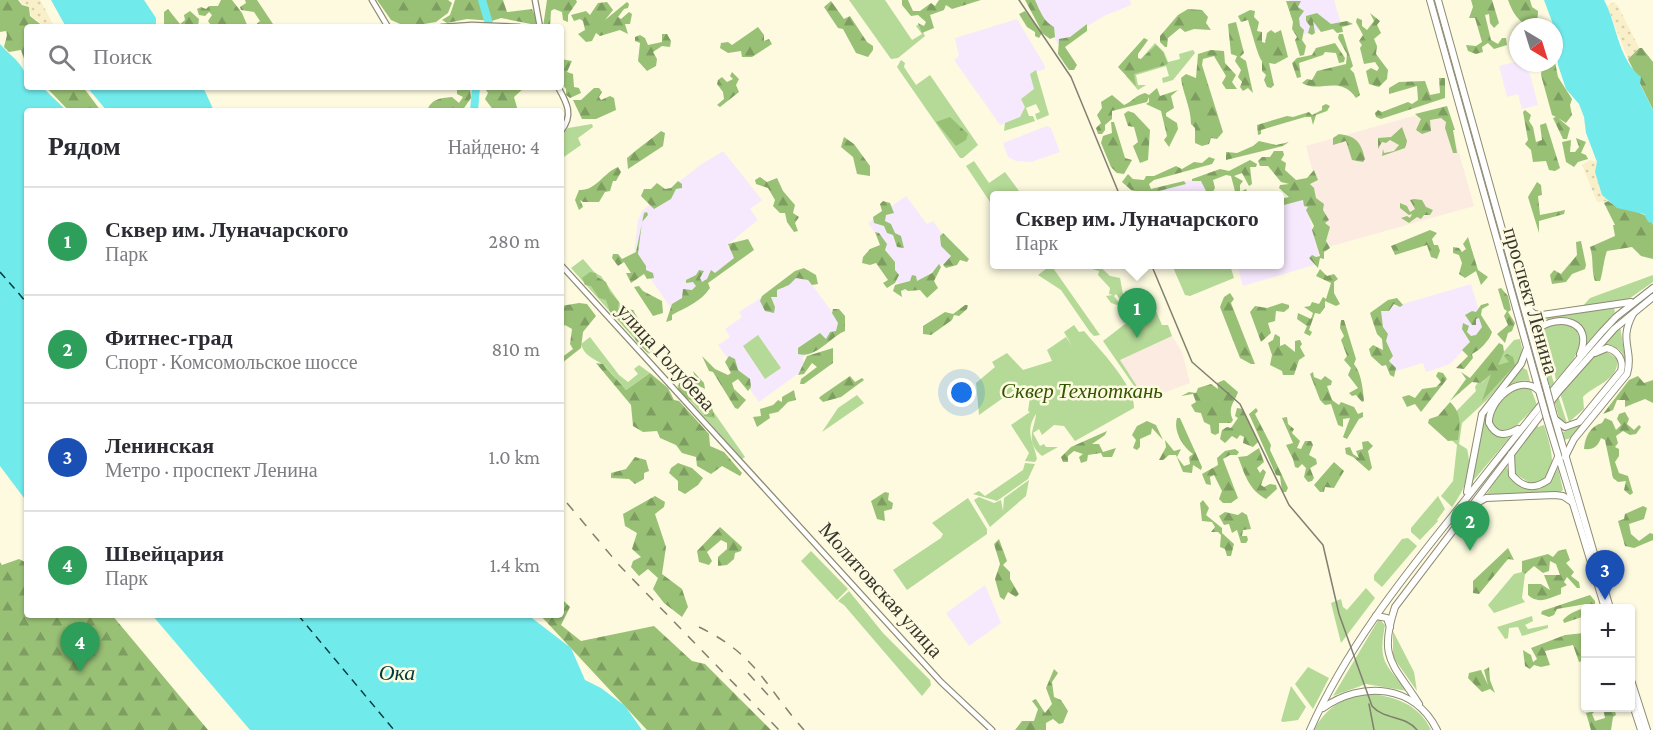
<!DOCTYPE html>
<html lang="ru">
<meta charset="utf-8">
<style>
body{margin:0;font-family:"Crimson Pro",serif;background:#f2f2f3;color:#2b2b33}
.controls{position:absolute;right:18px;bottom:18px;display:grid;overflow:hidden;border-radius:6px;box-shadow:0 2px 4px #0004}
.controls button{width:54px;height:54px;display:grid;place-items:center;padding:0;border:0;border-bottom:2px solid #e1e1e2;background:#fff;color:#2b2b33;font:30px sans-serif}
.compass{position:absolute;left:1509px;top:18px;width:54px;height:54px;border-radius:50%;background:#fff;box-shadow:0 2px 4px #0004;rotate:142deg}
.you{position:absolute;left:962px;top:393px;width:21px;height:21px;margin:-15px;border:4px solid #fff;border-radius:50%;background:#1a73e8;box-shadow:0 0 0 9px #1a73e833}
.badge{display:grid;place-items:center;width:39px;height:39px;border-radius:50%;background:#337b83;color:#fff;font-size:20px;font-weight:700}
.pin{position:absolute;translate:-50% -50px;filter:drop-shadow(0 2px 3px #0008)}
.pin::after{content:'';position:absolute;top:32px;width:21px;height:18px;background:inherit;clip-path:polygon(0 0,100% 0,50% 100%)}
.popup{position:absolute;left:990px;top:191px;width:294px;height:78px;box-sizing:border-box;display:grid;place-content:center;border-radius:6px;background:#fff;filter:drop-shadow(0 2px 4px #0005);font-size:20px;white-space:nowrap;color:#7c7c81}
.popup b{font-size:22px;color:#2b2b33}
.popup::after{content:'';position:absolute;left:50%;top:100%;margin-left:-12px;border:12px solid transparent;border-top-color:#fff}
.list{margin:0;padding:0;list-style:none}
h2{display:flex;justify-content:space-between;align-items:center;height:78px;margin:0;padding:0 24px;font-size:26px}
h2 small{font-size:20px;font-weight:400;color:#7c7c81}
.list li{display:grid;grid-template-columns:39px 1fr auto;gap:18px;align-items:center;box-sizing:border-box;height:108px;padding:0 24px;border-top:2px solid #e1e1e2}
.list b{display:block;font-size:22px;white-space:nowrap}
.list p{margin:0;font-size:20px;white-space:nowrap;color:#7c7c81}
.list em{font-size:20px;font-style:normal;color:#7c7c81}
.icon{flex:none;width:33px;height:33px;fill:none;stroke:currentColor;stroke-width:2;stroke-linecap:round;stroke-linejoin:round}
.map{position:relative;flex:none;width:1653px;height:730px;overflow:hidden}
.search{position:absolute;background:#fff;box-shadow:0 2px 4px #0004;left:24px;top:24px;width:540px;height:66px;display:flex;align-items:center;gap:15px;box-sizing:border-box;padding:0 21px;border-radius:6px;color:#7c7c81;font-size:22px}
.panel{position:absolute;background:#fff;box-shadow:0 2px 4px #0004;left:24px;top:108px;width:540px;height:510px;border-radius:6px}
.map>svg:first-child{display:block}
.education{fill:#f7e9fd}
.medical{fill:#fcebe0}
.green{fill:#b5d997}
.forest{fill:url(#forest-firs)}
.sand{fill:url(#sand-dots)}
.water{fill:#71eaec}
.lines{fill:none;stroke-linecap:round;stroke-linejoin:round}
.river{stroke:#71eaec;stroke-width:8}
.ferry{stroke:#003c3d;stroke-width:1.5;stroke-dasharray:8 6;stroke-linecap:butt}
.minor-casing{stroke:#8e8a73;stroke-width:7}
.major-casing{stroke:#8e8a73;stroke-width:8}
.minor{stroke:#fff;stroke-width:4.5}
.major{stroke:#fff;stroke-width:6}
.tram{stroke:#817f6f;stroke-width:1.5}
.rail{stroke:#817f6f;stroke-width:1.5;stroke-dasharray:10 10;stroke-linecap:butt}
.major-bridge-casing{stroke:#8e8a73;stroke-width:8;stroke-linecap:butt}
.major-bridge{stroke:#fff;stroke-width:6}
.labels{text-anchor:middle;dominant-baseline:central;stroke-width:5;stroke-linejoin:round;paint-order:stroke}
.street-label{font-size:21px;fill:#38372d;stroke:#fdfae0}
.park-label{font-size:21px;font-style:italic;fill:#325500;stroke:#fdfae0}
.water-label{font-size:22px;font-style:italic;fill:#003c3d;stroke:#fdfae0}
</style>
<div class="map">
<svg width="1653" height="730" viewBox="0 0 1653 730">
<defs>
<pattern id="forest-firs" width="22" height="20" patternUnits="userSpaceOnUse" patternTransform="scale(1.5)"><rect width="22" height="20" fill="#99c176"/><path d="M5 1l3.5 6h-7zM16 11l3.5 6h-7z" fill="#7e9e61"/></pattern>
<pattern id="sand-dots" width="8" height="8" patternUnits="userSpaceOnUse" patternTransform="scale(1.5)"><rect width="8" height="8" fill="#f9efc9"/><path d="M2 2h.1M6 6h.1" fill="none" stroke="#d6cead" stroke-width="1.8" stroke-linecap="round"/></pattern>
</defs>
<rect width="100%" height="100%" fill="#fdfae0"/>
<g class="education">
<path d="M 1030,0 L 1130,0 L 1131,5 L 1104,16 L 1058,44 Z"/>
<path d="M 1289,0 L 1334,0 L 1341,23 L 1300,36 Z"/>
<path d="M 1017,19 L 1045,66 L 1045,69 L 1032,73 L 1039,96 L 1025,107 L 1020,118 L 1000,125 L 954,60 L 959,56 L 955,38 Z"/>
<path d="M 1518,61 L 1527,63 L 1538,105 L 1522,109 L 1518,94 L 1507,97 L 1499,66 Z"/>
<path d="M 1047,126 L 1051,128 L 1060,152 L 1031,162 L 1016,161 L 1008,157 L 1003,143 Z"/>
<path d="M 723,151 L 762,200 L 750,209 L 758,220 L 727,245 L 737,259 L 671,308 L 634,255 L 638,220 L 642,211 L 699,166 Z"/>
<path d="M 1204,177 L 1207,195 L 1140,196 L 1139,192 Z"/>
<path d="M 1304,195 L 1319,256 L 1312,258 L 1314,265 L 1243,286 L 1237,265 L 1280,264 L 1280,201 Z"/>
<path d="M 906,196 L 927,224 L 933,221 L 956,254 L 904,292 L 877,253 L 885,247 L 868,223 Z"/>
<path d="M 802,271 L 844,328 L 802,358 L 807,367 L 759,402 L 718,345 L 730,337 L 725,329 L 742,317 L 739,312 Z"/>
<path d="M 1471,284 L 1484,328 L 1450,364 L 1426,372 L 1423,363 L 1392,372 L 1376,312 Z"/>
<path d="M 985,585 L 1001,623 L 969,646 L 946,613 Z"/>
</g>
<g class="medical">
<path d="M 1446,107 L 1474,206 L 1328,247 L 1310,183 L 1314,176 L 1306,146 Z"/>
<path d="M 1172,336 L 1182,352 L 1190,383 L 1152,397 L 1148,392 L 1140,392 L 1120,360 Z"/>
</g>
<g class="green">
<path d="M 849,0 L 885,0 L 912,40 L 922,34 L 916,26 L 919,24 L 925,36 L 898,58 L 891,59 Z"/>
<path d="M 1155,43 L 1164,52 L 1168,62 L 1180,59 L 1179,54 L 1193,50 L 1195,53 L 1173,80 L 1163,83 L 1162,78 L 1169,76 L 1166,66 L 1136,75 L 1138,85 L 1146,85 L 1138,90 L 1126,76 Z"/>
<path d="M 901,60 L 905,63 L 904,67 L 916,85 L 930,75 L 978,145 L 963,158 L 960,158 L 897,67 Z"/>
<path d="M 1036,70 L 1049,115 L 1037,120 L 1035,114 L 1040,112 L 1036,104 L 1026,108 L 1029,116 L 1033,116 L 1035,121 L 1004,131 L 1005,123 L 1020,117 L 1025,107 L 1021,99 L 1034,89 L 1030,74 Z"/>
<path d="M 592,124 L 593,127 L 578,138 L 581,145 L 561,159 L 561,134 L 568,128 Z"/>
<path d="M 974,161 L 989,183 L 1005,172 L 1022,195 L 994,196 L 994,208 L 966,166 Z"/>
<path d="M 583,259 L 595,273 L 601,276 L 653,351 L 648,354 L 571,268 Z"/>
<path d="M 1051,265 L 1100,335 L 1094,336 L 1090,332 L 1061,290 L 1038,275 Z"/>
<path d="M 1098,265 L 1110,276 L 1120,278 L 1127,316 L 1139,312 L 1140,316 L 1123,323 L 1127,319 L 1118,306 L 1122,302 L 1116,294 L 1114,296 L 1119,303 L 1117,305 L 1111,303 L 1106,296 L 1113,295 L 1109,294 L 1110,288 L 1098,275 L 1099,271 L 1092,269 Z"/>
<path d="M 1172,265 L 1230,265 L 1234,278 L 1190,296 L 1185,295 Z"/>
<path d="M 1653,275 L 1653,282 L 1626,301 L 1581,308 L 1590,298 Z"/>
<path d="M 1614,308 L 1615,312 L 1585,347 C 1585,325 1568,312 1547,320 L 1546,317 Z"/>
<path d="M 1156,311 L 1162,325 L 1168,325 L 1172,336 L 1120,360 L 1140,391 L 1148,392 L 1141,396 L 1103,341 L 1125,324 Z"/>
<path d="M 1563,322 L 1574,327 C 1589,347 1569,366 1556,380 L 1544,328 Z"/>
<path d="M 1074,325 L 1079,332 L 1084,331 C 1098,348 1135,385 1134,408 L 1075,441 L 1064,426 L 1054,425 L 1042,435 L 1039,429 L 1033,433 L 1040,446 L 1044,444 L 1046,447 L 1058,447 L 1042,456 C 1024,441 1035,428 1036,414 C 1024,432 1034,442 1037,459 L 1035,462 L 1025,461 L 1029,453 L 1011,425 L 1030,412 L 1028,411 L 1031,390 L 1025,385 L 1017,388 L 979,415 L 976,383 L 995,367 L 992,362 L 1007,353 L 1023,370 L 1052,361 L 1047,350 L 1066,337 L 1072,346 L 1064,332 Z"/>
<path d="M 1620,326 L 1626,363 L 1623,375 L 1571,438 L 1564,440 L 1563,432 C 1567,430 1572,429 1576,427 C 1585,423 1592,410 1598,403 C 1611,387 1647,348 1602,345 Z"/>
<path d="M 1542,329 L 1552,377 L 1567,423 L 1559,418 L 1537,341 L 1537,334 Z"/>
<path d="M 758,335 L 781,368 L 765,379 L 743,346 Z"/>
<path d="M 590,337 L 619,375 L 628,382 L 638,374 L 634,369 L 639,365 L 650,373 L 626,390 C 619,383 613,374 606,367 C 597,359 585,358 581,344 Z"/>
<path d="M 1520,339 L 1522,348 L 1521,359 L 1488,399 L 1462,423 L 1459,444 L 1467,449 C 1473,471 1465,489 1452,507 L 1441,496 L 1453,481 L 1457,445 L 1439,429 L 1476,391 L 1475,387 L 1478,382 L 1482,383 L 1490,374 L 1488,370 L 1514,340 Z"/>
<path d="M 1606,351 L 1617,359 C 1620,380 1594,385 1583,397 L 1584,409 L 1569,422 L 1560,393 L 1596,354 Z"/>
<path d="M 1521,367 L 1527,370 L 1530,381 C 1500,374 1459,440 1511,436 L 1473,481 L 1483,414 Z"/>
<path d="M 692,381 L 745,457 L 742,459 L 677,386 L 681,383 L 685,385 Z"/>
<path d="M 1521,384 L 1531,389 L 1537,405 L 1512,430 L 1498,432 L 1490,423 C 1493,407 1506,390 1521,384 Z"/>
<path d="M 857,395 L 864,403 L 822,432 L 838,408 Z"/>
<path d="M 1536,423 L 1538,427 L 1544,425 C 1550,444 1564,484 1530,483 L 1515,474 L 1513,454 Z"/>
<path d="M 1025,463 L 1035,464 L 1028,479 L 997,501 L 973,494 L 979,491 L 985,496 L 1023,470 Z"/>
<path d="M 1506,464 L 1510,477 L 1521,486 L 1549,482 L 1558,468 L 1563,490 L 1559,493 L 1486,495 Z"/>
<path d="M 1029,480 L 1026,496 L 990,527 L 974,500 L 979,497 L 994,503 L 1001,500 L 1003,511 L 1004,498 Z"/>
<path d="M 1438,496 L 1445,509 L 1437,520 L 1438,521 L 1420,540 L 1411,532 L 1411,528 Z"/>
<path d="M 968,498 L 987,529 L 987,534 L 907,590 L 893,570 L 941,538 L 943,534 L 932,523 Z"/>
<path d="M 1408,538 L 1417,546 L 1382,587 L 1374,580 L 1374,575 L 1402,539 Z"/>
<path d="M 811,551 L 848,589 L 837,600 L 801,561 Z"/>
<path d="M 1522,572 L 1525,574 L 1522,598 L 1525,602 L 1494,613 L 1488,605 L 1514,574 Z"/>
<path d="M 1366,588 L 1375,598 L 1341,643 L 1331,603 L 1341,599 L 1343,607 L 1347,610 Z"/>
<path d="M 849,591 L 883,633 L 930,680 L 931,685 L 922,696 L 844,605 L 838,601 Z"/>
<path d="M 1532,616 L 1533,621 L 1525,625 L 1528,629 L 1548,625 L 1548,628 L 1522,636 L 1518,627 L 1509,628 L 1508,638 L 1505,639 L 1497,627 Z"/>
<path d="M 1379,619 L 1385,625 C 1378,662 1385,663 1407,691 L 1366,684 L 1333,696 Z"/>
<path d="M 1393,631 L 1414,672 L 1417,691 L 1393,657 Z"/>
<path d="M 1308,667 L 1329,678 L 1313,709 L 1295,684 Z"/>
<path d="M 1291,686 L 1306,707 L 1298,720 L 1283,722 L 1281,721 Z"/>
<path d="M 1369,694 C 1396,696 1419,705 1431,730 L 1314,730 C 1326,707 1344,697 1369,694 Z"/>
</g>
<g class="forest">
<path d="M 0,0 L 18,0 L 22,5 L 29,7 L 30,16 L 44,27 L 27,27 L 27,68 L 21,50 L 9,52 L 4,47 L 7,35 L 6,31 L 0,32 Z"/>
<path d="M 221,0 L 232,0 L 242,13 L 248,27 L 212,27 L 208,21 L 212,15 L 209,12 L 205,16 L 199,15 L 197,9 L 201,7 L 206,9 L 209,6 L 218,6 Z"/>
<path d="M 245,0 L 257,0 L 273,24 L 271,27 L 253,27 L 260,21 L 254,12 L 241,10 L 240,7 L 246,3 Z"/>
<path d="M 377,0 L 448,0 L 452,3 L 448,13 L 436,22 L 407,27 L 391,20 Z"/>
<path d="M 455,0 L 503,0 L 507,12 L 532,9 L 538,22 L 536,25 L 501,18 L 492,21 L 467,19 L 447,23 L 442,20 L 450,15 Z"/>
<path d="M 547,0 L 576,0 L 577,2 L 568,15 L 568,22 L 563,20 L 562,12 L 554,9 L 551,11 L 550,27 L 543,27 Z"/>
<path d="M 902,0 L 908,0 L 913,11 L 920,11 L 931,3 L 935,6 L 939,0 L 981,0 L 952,9 L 946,5 L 944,10 L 930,15 L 934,28 L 922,33 L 918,23 L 924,26 L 926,22 L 918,15 L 911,16 L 902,5 Z"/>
<path d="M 1025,0 L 1035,0 C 1040,11 1044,22 1054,27 L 1055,37 L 1050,39 L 1042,33 L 1039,38 L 1035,36 L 1035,32 L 1027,27 L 1019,14 L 1025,11 L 1041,30 Z"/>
<path d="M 1471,0 L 1492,0 L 1499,23 L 1494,28 L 1490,23 L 1489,14 L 1485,15 L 1491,40 L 1498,44 L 1502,38 L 1506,38 L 1507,45 L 1494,49 L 1488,43 L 1482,47 L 1483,52 L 1476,54 L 1468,51 L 1466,45 L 1476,46 L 1482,42 L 1475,18 L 1469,18 L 1473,7 Z"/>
<path d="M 1508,0 L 1530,0 L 1532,7 L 1538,11 L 1537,27 C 1521,27 1513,14 1508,0 Z"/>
<path d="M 831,1 L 844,19 L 850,16 L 867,42 L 873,46 L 873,50 L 868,57 L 856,53 L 843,29 L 838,28 L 824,7 Z"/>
<path d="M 1286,1 L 1301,1 L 1298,7 L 1304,11 L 1299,18 L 1300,26 L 1304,30 L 1302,40 L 1306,46 L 1304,55 L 1300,56 L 1295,40 L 1297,37 L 1292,29 L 1293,22 Z"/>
<path d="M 607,2 L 613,10 L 605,20 L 627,2 L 629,4 L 628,8 L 624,9 L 618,17 L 621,19 L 629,12 L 632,14 L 630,24 L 625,24 L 628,34 L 620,30 L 600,36 L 596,33 L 592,41 L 586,42 L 578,34 L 585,30 L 583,21 L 580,19 L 574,21 L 571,15 L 586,11 L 590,15 L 598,3 Z"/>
<path d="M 168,9 L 180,24 L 185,20 L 184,15 L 190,11 L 199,19 L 198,27 L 167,27 L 164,24 L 164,12 Z"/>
<path d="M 1188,9 L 1202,10 L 1208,17 L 1206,23 L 1211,30 L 1194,29 L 1185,32 L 1180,28 L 1168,38 L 1167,47 L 1165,47 L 1160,42 L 1160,36 L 1178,15 Z"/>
<path d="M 1250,10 L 1255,11 L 1254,17 L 1259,22 L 1257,31 L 1262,32 L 1262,42 L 1265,43 L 1267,33 L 1271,30 L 1275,33 L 1281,30 L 1288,57 L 1275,64 L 1269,63 L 1274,85 L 1271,88 L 1267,87 L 1264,80 L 1266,75 L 1262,71 L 1262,61 C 1258,57 1251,29 1248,20 L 1241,22 L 1238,16 Z"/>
<path d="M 1317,13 L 1331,24 L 1347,21 L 1353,24 L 1342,27 L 1343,32 L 1337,33 L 1333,29 L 1321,32 L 1313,21 L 1315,33 L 1312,35 L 1308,33 L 1310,26 L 1306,21 L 1306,16 Z"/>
<path d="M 1370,13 L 1380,21 L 1377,25 L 1381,33 L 1374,39 L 1377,46 L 1376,54 L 1388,70 L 1387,79 L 1379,87 L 1369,84 L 1366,71 L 1371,68 L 1377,71 L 1379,68 L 1375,62 L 1364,64 L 1360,48 L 1362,45 L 1359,41 L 1363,35 L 1356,22 L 1357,18 L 1362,20 L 1362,26 L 1367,30 L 1374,21 Z"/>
<path d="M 1236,22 L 1244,53 L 1240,57 L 1246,61 L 1253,93 L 1248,88 L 1243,91 L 1240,87 L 1242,82 L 1238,77 L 1241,70 L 1235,61 L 1237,56 L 1231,54 L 1228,24 Z"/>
<path d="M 1087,24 L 1087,31 L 1065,47 L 1077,65 L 1074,70 L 1069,70 L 1058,54 L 1059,39 L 1070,37 Z"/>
<path d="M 758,27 L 764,35 L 764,41 L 769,39 L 772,44 L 752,57 L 742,57 L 741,51 L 728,53 L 720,48 L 721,43 L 728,42 L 732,45 Z"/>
<path d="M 662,34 L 667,34 L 671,41 L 670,47 L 662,46 L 653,52 L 657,59 L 656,66 L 647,71 L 638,61 L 640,43 L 635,41 L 635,37 L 640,35 L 645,38 L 648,45 L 662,42 Z"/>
<path d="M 1339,34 L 1343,34 L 1353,66 L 1350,69 L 1354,73 L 1360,95 L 1356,98 C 1340,74 1319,94 1302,83 L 1307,79 L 1312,80 L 1317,71 L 1346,64 L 1347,54 L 1338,38 Z"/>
<path d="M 1144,38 L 1148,40 L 1138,54 L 1138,58 L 1141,59 L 1156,45 L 1163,52 L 1168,64 L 1134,74 L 1136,86 L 1118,67 Z"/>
<path d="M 1335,43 L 1345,58 L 1344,62 L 1339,63 L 1336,53 L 1325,52 L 1323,55 L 1299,63 L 1301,77 L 1297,78 L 1292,63 L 1297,58 L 1312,55 L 1316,48 Z"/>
<path d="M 1639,48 L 1642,48 L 1653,62 L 1653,110 L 1628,59 Z"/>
<path d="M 1211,50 L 1224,51 L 1225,63 L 1236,75 L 1232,82 L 1237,89 L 1226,89 L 1222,83 L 1226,76 L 1214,56 L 1203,59 L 1202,65 L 1223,132 L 1217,139 L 1211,138 L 1209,144 L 1202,146 L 1195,143 L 1195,128 L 1191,124 C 1191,108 1183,94 1181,78 L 1186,74 L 1196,78 L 1198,54 Z"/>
<path d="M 1554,57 L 1558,77 L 1572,99 L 1570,105 L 1572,115 L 1566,123 L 1558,118 L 1570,128 L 1567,139 L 1563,139 L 1553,118 L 1556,117 L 1552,115 L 1541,75 L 1542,63 L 1554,63 Z"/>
<path d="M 561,59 L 572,61 L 567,72 L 573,74 L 574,87 L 579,88 L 581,93 L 570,98 L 566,95 L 566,89 L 561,83 Z"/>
<path d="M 732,72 L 739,79 L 736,85 L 739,92 L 720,107 L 717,105 L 724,99 L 723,92 L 717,84 L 718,80 L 722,77 L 727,82 L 733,79 L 730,76 Z"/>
<path d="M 1439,78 L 1445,78 L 1445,98 L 1381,119 L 1376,117 L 1375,113 L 1378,110 L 1382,112 L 1408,102 L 1412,104 L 1418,100 L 1417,86 L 1389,94 L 1389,88 L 1399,82 L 1425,81 L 1430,95 L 1440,93 Z"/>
<path d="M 46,87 L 83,87 L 101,111 L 69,111 Z"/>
<path d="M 457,87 L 470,87 L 471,98 L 462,111 L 427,111 C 431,99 440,98 452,97 L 459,103 L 463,97 L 457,94 Z"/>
<path d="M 484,87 L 525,87 L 514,97 L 518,111 L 494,111 L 485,99 L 488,93 Z"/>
<path d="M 594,88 L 599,88 L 602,92 L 599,97 L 601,100 L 610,96 L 614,98 L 616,110 L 596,119 L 582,119 L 573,100 L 581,100 Z"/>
<path d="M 1157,88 L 1160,96 L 1178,90 L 1171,96 L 1174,108 L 1166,113 L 1166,116 L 1177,123 L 1178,129 L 1169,147 L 1164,140 L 1167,136 L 1161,111 L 1146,104 L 1149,102 L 1149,97 L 1147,102 L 1112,111 L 1112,119 L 1105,125 L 1105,130 L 1102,134 L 1098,134 L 1096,128 L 1101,123 L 1097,115 L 1102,108 L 1101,102 L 1112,95 L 1124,105 C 1133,101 1136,95 1145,93 L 1149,95 Z"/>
<path d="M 1326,104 L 1330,106 L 1327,111 L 1316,115 L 1313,125 L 1311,117 L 1305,117 L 1261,130 L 1261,134 L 1258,135 L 1257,125 L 1287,116 L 1293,117 L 1309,112 L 1312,115 L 1322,110 L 1322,106 Z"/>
<path d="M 1447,106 L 1455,130 L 1453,130 L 1457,153 L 1453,153 L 1445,128 L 1446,122 L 1441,118 L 1430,120 L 1431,131 L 1422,134 L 1416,130 L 1421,119 L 1415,114 Z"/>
<path d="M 1525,110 L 1531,115 L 1529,121 L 1533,127 L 1536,142 L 1542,140 L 1540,125 L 1546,123 L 1560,168 L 1555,171 L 1549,170 L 1546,161 L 1533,162 L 1531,150 L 1525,144 L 1528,140 L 1523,112 Z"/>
<path d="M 1128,111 L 1134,113 L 1150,130 L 1148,160 L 1140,163 L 1133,146 L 1138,142 L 1134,127 L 1128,126 L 1124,114 Z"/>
<path d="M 950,117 L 968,134 L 966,140 L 956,146 L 936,122 Z"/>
<path d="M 1111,122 L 1114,122 L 1125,158 L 1132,160 L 1124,174 L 1117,173 L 1111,167 L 1101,143 L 1103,136 L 1112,133 Z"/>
<path d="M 1402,127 L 1407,141 L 1405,148 L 1382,156 L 1383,149 L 1384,153 L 1394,151 L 1399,145 L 1390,140 L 1386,143 L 1382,142 L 1378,149 L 1378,138 L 1391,137 Z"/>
<path d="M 661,131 L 665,133 L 663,146 L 628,169 L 627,158 C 638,148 649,141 661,131 Z"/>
<path d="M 1339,134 C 1355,136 1361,141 1365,159 L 1363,162 L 1352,160 L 1346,141 L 1333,145 L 1333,138 Z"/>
<path d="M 844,137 L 854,144 L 870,166 L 870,176 L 857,174 L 853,157 L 841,147 Z"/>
<path d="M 1576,138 L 1586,142 L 1581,153 L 1586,155 L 1588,159 L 1578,162 L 1574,167 L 1566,162 L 1562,142 L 1571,140 L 1570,152 L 1575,152 L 1579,147 Z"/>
<path d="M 1259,141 L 1276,145 L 1289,142 L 1283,146 L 1226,160 L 1226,152 L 1237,153 L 1253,146 Z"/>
<path d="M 1274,151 L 1283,151 L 1284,155 L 1281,160 L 1286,163 L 1285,170 L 1296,180 L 1307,178 L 1314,170 L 1318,180 L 1310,184 L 1314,188 L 1316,198 L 1324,204 L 1323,210 L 1329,220 L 1325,223 L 1330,227 L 1326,241 L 1330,248 L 1324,252 L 1324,259 L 1320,258 L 1318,268 L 1309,258 L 1312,255 L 1316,257 L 1320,256 L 1312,230 L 1314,226 L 1306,210 L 1308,207 L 1304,206 L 1303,200 L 1280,206 L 1280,199 L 1289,197 L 1279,188 L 1280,185 L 1289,184 L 1281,182 L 1268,166 L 1260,166 L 1258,161 L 1262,157 L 1270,157 Z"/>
<path d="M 1209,157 L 1215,159 L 1212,164 L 1154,180 L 1149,184 L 1151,189 L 1184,181 L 1186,184 L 1140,196 L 1140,192 L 1131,190 L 1122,182 L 1128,174 L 1133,179 L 1144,180 L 1146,176 L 1154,176 L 1176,166 L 1182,169 L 1194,162 L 1202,163 Z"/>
<path d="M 1250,160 L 1257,164 L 1256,167 L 1250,167 L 1252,184 L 1249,186 L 1242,173 L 1234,176 L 1243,181 L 1240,185 L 1240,192 L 1246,189 L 1248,194 L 1236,195 L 1231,176 L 1226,175 L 1213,180 L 1215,188 L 1212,193 L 1217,195 L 1208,195 L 1201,181 L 1192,181 L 1192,179 L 1220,169 L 1229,171 Z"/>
<path d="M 618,167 L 621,172 L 616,181 L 613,181 L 610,191 L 605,192 L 599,202 L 583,202 L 580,200 L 583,207 L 579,210 L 575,200 L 579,190 C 596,191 603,173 618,167 Z"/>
<path d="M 760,177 L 767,182 L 777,178 L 783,191 L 795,205 L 793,213 L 799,217 L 795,223 L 798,231 L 794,232 L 787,222 L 785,213 L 780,213 L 773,206 L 775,200 L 768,188 L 756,184 L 755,180 Z"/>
<path d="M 678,181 L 682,184 L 682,188 L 676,189 L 671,199 L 654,209 L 641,196 L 644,189 L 651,189 L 657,183 L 665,189 L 671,188 Z"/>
<path d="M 1537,182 L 1541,185 L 1542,195 L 1538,196 L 1540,215 L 1565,210 L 1564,214 L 1539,221 L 1539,233 L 1528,197 Z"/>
<path d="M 1414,199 L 1422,200 L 1426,207 L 1433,210 L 1430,215 L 1424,215 L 1421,219 L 1417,217 L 1409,223 L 1401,218 L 1407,216 L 1410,218 L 1412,214 L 1409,215 L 1400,208 L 1400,203 L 1407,206 L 1410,212 L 1415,209 L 1410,200 Z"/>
<path d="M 883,201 L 890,203 L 894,213 L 886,215 L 885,221 L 891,224 L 895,233 L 901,236 L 904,248 L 897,247 L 893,235 L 887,233 L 884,226 L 874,223 L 873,217 L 882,211 L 880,204 Z"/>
<path d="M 1608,201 C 1619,210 1650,210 1653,225 C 1653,235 1653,249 1653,259 L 1641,256 L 1632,247 L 1607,251 C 1603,262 1603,273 1600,281 L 1595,281 C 1591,269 1594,259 1590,247 L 1615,236 L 1613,225 L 1615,225 L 1604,203 Z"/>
<path d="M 647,212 L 648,215 L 642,222 L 638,254 L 646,266 L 646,270 L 653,273 L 654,278 L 647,279 L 644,274 L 631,283 L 626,273 L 631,273 L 624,262 L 618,266 L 612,258 L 613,254 L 618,254 L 622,259 L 636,252 L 644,213 Z"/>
<path d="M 1430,230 L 1437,233 L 1432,239 L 1434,245 L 1438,245 L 1440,251 L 1437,259 L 1431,257 L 1427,245 L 1395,255 L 1391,246 Z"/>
<path d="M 875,232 L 879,233 L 887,244 L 885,250 L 895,262 L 895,270 L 899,275 L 895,283 L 887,288 L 883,283 L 888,280 L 876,263 L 870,265 L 862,263 L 863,257 L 870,249 L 880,245 Z"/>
<path d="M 943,233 L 969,259 L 967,262 L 960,260 L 957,265 L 946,268 L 943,265 L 951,256 L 941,246 L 940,236 Z"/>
<path d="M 1468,237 L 1478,270 L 1488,277 L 1481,285 L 1476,271 L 1465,278 L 1459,274 L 1462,263 L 1459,255 L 1453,253 L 1453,247 L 1459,248 L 1462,252 L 1466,249 L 1463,244 Z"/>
<path d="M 748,239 L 754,250 L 708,283 L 710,288 C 701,302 686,307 672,315 L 672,320 L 666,322 L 672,304 L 682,298 L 683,289 L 692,290 L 696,286 L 693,282 L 686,283 L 686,280 L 696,275 L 699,270 L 704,271 L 700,278 L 702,282 L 707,279 L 711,270 L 715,273 L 734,258 L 728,244 Z"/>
<path d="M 1581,241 L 1586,265 L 1585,269 L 1572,274 L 1566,282 L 1552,284 L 1550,275 L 1554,270 L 1561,274 L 1577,255 L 1576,242 Z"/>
<path d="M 939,264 L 941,267 L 934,281 L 938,288 L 927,298 L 920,290 L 908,291 L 905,289 L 901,291 L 902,297 L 893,291 L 895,285 L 910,281 L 912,275 L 916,276 L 917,281 L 932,273 Z"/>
<path d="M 804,268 L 816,275 L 818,284 L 812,285 L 808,280 L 796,278 L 789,285 L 777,290 L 777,297 L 771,297 L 775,307 L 774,313 L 765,311 L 760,301 L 762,296 L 795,271 Z"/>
<path d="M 1320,269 L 1327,276 L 1334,274 L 1338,279 L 1334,282 L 1334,293 L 1340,304 L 1336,306 L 1325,301 L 1325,307 L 1320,314 L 1315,313 L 1309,330 L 1312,332 L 1310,336 L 1304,333 L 1307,326 L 1297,319 L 1298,313 L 1311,319 L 1313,313 L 1304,307 L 1310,306 L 1312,302 L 1319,304 L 1323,297 L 1326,299 L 1331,283 L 1316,276 Z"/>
<path d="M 590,272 L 596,273 L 597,277 L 606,282 L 610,292 L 619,302 L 618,308 L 633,310 L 642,325 L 633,326 L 633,329 L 642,334 L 653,349 L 650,352 L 647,352 L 636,341 L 634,335 C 623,329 621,317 610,312 L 606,300 L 599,298 L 591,286 L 585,285 L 582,278 Z"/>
<path d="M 639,286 L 643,291 L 662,301 L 663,313 L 653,316 L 634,287 Z"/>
<path d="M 1501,288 L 1508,296 L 1511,310 L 1508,312 L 1515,323 L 1512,331 L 1508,333 L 1505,343 L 1497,334 L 1508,325 L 1504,316 L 1507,311 L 1504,309 L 1498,289 Z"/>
<path d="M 1230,293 L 1234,299 L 1231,303 L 1255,364 L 1251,364 L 1240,358 L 1220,307 L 1224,297 Z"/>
<path d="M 1397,298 L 1403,305 L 1400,307 L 1394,304 L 1389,311 L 1381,311 L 1383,327 L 1388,334 L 1386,341 L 1393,356 L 1389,361 L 1396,368 L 1394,377 L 1390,375 L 1386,365 L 1382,366 L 1371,356 L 1369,349 L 1373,345 L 1383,350 L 1382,339 L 1377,334 L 1370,313 L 1388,300 Z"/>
<path d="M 579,303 L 587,304 L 596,316 L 583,332 L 581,348 L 562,363 L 561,358 L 573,349 L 570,344 L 572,329 L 565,325 L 561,328 L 561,306 Z"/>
<path d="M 1282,303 L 1289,305 L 1289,308 L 1284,312 L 1276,311 L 1275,321 L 1268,323 L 1271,333 L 1261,342 L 1250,312 L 1255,306 L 1267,308 Z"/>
<path d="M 1488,303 L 1489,305 L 1482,309 L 1481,315 L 1492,332 C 1489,341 1480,350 1472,354 L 1473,358 L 1464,369 L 1456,368 L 1468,356 L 1462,350 L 1470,342 L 1462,329 L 1463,323 L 1469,326 L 1467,332 L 1471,336 L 1476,335 L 1482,327 L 1479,318 L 1476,319 L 1476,325 L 1472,325 L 1465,315 L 1472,311 L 1476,312 L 1481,305 Z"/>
<path d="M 965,305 L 968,305 L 967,309 L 959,316 L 954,315 L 952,320 L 931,335 L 923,334 L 923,326 L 945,312 L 953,314 Z"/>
<path d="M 833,309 L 839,309 L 845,316 L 845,331 C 830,337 816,359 798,354 L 798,348 L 820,333 L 826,339 L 830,332 L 836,331 L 838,323 L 832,313 Z"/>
<path d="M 1341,320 L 1344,320 L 1356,359 L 1354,364 C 1361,372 1363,389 1364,401 L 1362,402 L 1356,395 L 1352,396 L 1349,393 L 1358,388 L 1348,375 L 1351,368 L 1344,360 L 1347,356 L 1341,340 L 1344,336 L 1340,328 Z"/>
<path d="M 1275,334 L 1280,337 L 1280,346 L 1285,344 L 1295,352 L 1295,341 L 1300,340 L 1302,344 L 1300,347 L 1305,356 L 1299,360 L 1294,375 L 1283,375 L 1282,371 L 1270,365 L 1272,355 L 1268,343 L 1273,340 Z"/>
<path d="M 1499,343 L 1503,345 L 1504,352 L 1498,365 L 1509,362 L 1504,356 L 1507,354 L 1513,357 L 1515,365 L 1482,401 L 1491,374 L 1481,383 L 1472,382 L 1450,401 L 1466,379 L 1461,372 L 1470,378 Z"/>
<path d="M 833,348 L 833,363 L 804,384 L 800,384 L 801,379 L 817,367 L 812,363 L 804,374 L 798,375 L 807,356 Z"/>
<path d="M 702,356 L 715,369 L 728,375 L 731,373 L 725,362 L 729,356 L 735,359 L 738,370 L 750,379 L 751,387 L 748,391 L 738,379 L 732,383 L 734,389 L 746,400 L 738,409 L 735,408 L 713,372 L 709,371 Z"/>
<path d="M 596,363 L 603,364 L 626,390 L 650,373 L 668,388 L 674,400 L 679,401 L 709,434 L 710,446 L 724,452 L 742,473 L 740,476 L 722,466 L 711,474 L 697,466 L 696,457 L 682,453 L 676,445 L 660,438 L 657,431 L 643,432 L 633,426 L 631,405 Z"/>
<path d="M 693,371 L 704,383 L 705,389 L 699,386 L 702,393 L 700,396 L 712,408 L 715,418 L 704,416 L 705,413 L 710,413 L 701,406 L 701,402 L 685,399 L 678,389 L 679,383 L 691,383 L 696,380 Z"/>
<path d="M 1313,372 L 1314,377 L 1321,380 L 1325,376 L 1332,381 L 1331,385 L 1327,386 L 1332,400 L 1339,405 L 1341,402 L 1354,407 L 1358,414 L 1363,412 L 1363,417 L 1359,419 L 1347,439 L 1343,437 L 1350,418 L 1343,419 L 1343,427 L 1338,425 L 1331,404 L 1325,405 L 1320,400 L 1310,374 Z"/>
<path d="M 1438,372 L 1443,373 L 1447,379 L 1421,412 L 1415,404 L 1407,407 L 1402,397 L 1409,395 L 1415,398 L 1422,389 L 1436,387 L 1441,382 L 1436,376 Z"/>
<path d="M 850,376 L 855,382 L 862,378 L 864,380 L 841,397 L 823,402 L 819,398 L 821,396 Z"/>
<path d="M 1638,376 L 1644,383 L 1653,380 L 1653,403 L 1645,399 L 1625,407 L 1625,400 L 1617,400 L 1613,410 L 1603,414 L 1629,380 Z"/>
<path d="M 1224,380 L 1238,392 C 1235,402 1227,407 1233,420 L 1231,423 L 1219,423 L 1219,433 L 1215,435 L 1211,433 L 1210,425 L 1204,422 L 1201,413 L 1195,412 L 1191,405 L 1196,402 L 1193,394 L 1181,396 L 1189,392 L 1196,393 L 1198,388 L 1211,384 L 1218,389 L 1217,383 Z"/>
<path d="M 794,390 L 796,400 L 788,402 L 778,412 L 769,414 L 770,418 L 757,427 L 753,417 L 761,416 L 760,409 L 773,405 L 778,400 L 782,402 L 782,397 Z"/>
<path d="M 1450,402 C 1462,413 1460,425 1458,440 L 1448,441 L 1428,423 L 1429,419 L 1438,416 Z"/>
<path d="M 1237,408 L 1243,409 L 1258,442 L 1253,447 L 1243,443 L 1244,437 L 1240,435 L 1237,439 L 1232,436 L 1225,443 L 1220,439 L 1222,430 L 1227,427 L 1231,428 L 1238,418 L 1235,416 Z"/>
<path d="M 1256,408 L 1258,411 L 1255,414 L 1271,445 L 1270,450 L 1288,488 L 1286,492 L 1282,492 L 1280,476 L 1276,475 L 1249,414 Z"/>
<path d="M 1625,412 L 1629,419 L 1627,424 L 1634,430 L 1639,425 L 1641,427 L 1636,434 L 1630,435 L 1623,431 L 1616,436 L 1618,443 L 1615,447 L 1619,449 L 1619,456 L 1615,462 L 1619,473 L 1628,476 L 1633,493 L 1630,495 L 1624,490 L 1626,481 L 1618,482 L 1613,478 L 1605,440 L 1601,438 C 1598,446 1594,450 1584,449 C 1585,437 1590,426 1602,423 L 1605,418 L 1612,421 L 1616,430 L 1621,425 L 1617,419 L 1619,414 Z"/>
<path d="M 1287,417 L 1288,424 L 1294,429 L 1292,433 L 1300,441 L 1297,448 L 1301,449 L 1305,441 L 1311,441 L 1313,445 L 1309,455 L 1316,459 L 1317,464 L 1310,468 L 1314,478 L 1312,481 L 1308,482 L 1304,477 L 1306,468 L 1302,464 L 1298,468 L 1295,467 L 1293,459 L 1286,445 L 1293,443 L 1282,418 Z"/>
<path d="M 1177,418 L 1180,418 L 1202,467 L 1201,470 L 1193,465 L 1192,473 L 1183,472 L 1176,455 L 1169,455 L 1163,460 L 1159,460 L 1166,447 L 1165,440 L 1174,451 L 1181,449 L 1177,457 L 1184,466 L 1190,464 L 1189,457 L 1193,454 C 1183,447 1173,431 1177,418 Z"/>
<path d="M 1147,421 L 1156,425 L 1163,440 L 1152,428 L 1151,434 L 1140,439 L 1140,447 L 1137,450 L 1133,448 L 1136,440 L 1132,435 L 1137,426 Z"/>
<path d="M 1107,431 L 1105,435 L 1092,444 L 1099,444 L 1103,452 L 1116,448 L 1112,457 L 1103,457 L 1101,453 L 1088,455 L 1087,461 L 1081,463 L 1079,457 L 1083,454 L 1074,451 L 1068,456 L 1068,462 L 1063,462 L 1061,457 L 1071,447 Z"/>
<path d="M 1368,441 L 1373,446 L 1368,451 L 1372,468 L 1369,471 L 1353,457 L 1346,454 L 1345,448 L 1350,447 L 1353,454 L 1359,458 L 1356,451 L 1363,449 L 1362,442 Z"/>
<path d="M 1259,448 L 1264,462 L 1257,468 L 1260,473 L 1263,469 L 1266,472 L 1261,485 L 1264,487 L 1270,484 L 1276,485 L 1277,489 L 1266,499 C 1249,490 1245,475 1238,457 L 1247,456 Z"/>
<path d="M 1235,449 L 1239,452 L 1237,455 L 1230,455 L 1223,459 L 1238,498 L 1231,503 L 1223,503 L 1219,499 L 1222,491 L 1214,475 L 1210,477 L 1211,485 L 1206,484 L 1202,474 L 1218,465 L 1217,458 L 1225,451 Z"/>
<path d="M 635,457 L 646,460 L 649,471 L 644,473 L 644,479 L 635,484 L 629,479 L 611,478 L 611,473 L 626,469 Z"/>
<path d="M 1334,462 L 1344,471 L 1334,488 L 1325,487 L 1324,492 L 1320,492 L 1314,485 Z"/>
<path d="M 678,463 L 692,468 L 703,478 L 698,485 L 685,494 L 678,490 L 678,481 L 669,473 L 671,468 Z"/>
<path d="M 885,492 L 889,493 L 888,500 L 893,503 L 892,509 L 884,511 L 885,521 L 877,519 L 871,501 Z"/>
<path d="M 655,496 L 665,502 L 664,507 L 655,514 L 666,547 L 662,574 L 682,589 L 688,607 L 682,617 L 664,603 L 653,589 L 658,578 L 648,569 L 639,576 L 631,567 L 633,561 L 641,557 L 632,549 L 637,533 L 625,526 L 623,514 Z"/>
<path d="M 1203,500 L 1209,508 L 1206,515 L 1222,528 L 1222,533 L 1234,544 L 1231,556 L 1227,556 L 1225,549 L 1220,547 L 1221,535 L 1218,532 L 1211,532 L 1215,527 L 1212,522 L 1202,521 L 1200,503 Z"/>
<path d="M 1643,506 L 1647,508 L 1644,519 L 1629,524 L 1631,534 L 1639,541 L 1650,533 L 1653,534 L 1653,540 L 1634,548 L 1625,546 L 1618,521 L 1624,519 L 1625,514 Z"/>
<path d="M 1225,512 L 1238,515 L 1242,512 L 1247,515 L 1251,529 L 1243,530 L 1242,536 L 1247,536 L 1248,540 L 1246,543 L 1241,543 L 1237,530 L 1232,533 L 1229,524 L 1224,525 L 1219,516 Z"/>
<path d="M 720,527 L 742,547 L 741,551 L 735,553 L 734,559 L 727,565 L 718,566 L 718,557 L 727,549 L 727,543 L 721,540 L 707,552 L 712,561 L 709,565 L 699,562 L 697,551 Z"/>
<path d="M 999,539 L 1007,561 L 1003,565 L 1010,572 L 1010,579 L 1019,594 L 1016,597 L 1008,592 L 1004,600 L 1000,597 L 995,579 L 1000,564 L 994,544 Z"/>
<path d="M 1508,548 L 1514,560 L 1508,559 L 1479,594 L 1473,593 L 1473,581 Z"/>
<path d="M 1566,549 L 1570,560 L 1566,563 L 1574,572 L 1571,576 L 1579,582 L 1580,588 L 1577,588 L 1567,577 L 1564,582 L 1567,585 L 1561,588 L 1561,594 C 1549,598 1539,605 1528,595 L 1528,584 L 1541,584 L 1550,590 L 1544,575 L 1560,575 L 1556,564 L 1550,561 L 1549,571 L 1543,573 L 1534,566 L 1525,574 L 1522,572 L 1522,561 L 1548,554 L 1553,557 L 1558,551 Z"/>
<path d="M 19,559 L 27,563 L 27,615 L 112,615 L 208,730 L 0,730 L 0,562 L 2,565 Z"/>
<path d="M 1590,595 L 1595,601 L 1595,608 L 1586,608 L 1585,616 L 1564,623 L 1563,620 C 1568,614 1580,608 1588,608 L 1586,604 L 1557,609 L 1554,615 L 1549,617 L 1541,614 L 1542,611 Z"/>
<path d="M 561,598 L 570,607 L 561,625 L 581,641 L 654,626 L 692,661 L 705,664 L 771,730 L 647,730 L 540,615 L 561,615 Z"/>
<path d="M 1584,633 L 1585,660 L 1579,662 L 1573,645 L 1545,651 L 1550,665 L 1541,667 L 1534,665 L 1530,669 L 1525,666 L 1523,650 L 1531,655 L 1533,662 L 1537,659 L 1531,648 L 1565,635 Z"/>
<path d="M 1489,667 L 1490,680 L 1495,693 L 1490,689 L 1482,692 L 1468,678 L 1469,673 L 1481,670 L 1488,685 L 1484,670 Z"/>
<path d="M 1054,669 L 1058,673 L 1052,682 L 1054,697 L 1061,700 L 1068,711 L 1063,723 L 1059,724 L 1053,719 L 1046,723 L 1046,730 L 1015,730 L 1022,721 L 1034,721 L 1038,709 L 1032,701 L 1036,699 L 1045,713 L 1052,704 L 1046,688 Z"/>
<path d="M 1603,708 L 1614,708 L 1616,715 L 1613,717 L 1611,730 L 1591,730 L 1586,713 L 1595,711 L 1592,714 L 1595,721 L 1605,718 Z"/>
</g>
<g class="sand">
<path d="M 20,0 L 40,0 L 53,24 L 46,27 L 31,16 L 29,6 L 22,4 Z"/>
<path d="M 1614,2 L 1618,6 L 1639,48 L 1628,59 L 1607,6 Z"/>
<path d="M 1590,160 L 1597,162 C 1596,176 1598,190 1608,201 L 1597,202 L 1582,165 Z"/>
</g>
<g class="water">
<path d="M 51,0 L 144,0 L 156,18 L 156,27 L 66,27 Z"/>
<path d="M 1544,0 L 1604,0 L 1607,6 C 1617,29 1620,61 1641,77 L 1640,84 L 1653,110 L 1653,223 L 1648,222 L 1644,214 L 1617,208 L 1602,195 L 1595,172 L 1597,162 L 1586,133 L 1584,117 L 1579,104 L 1566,89 L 1558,65 L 1554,27 Z"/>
<path d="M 0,44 C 14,60 27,64 27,87 L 42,87 L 67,111 L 27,111 L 27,502 L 0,466 Z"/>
<path d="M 87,87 L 203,87 L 214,111 L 107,111 Z"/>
<path d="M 152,615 L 528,615 L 571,648 L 585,680 L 601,688 L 625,706 L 642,730 L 250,730 Z"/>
</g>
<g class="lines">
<g class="river">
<path d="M 482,0 L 490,27"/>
<path d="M 474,111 L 476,87"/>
</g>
<g class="ferry">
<path d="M 0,272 L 27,303"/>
<path d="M 298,615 L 394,730"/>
</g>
<g class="minor-casing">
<g id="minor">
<path d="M 372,0 L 388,27"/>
<path d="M 535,0 L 540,27"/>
<path d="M 442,27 L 472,25 L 519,27"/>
<path d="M 558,87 C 567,103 574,115 561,131"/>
<path d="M 561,265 L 941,682 L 992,730"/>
</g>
</g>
<g class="major-casing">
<g id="major">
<path d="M 1430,0 L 1540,394"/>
<path d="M 1438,0 L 1546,387"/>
<path d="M 1525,306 L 1534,314 L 1542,315 L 1631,302"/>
<path d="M 1535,341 L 1536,330 C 1560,312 1594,322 1580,354"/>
<path d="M 1553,413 L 1610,608"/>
<path d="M 1547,419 L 1605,608"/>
<path d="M 1556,420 L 1565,427 L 1579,422 L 1621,371 C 1624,360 1618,351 1607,348 L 1595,353"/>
<path d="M 1518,429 C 1505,436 1496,437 1489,423 C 1488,401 1519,373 1538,390"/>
<path d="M 1511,454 L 1512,475 C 1523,488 1534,490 1548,480 L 1558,457"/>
<path d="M 1565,457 L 1574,439 L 1627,374 C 1634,350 1618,341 1633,314"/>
<path d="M 1467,492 L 1482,414 L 1521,364 L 1527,348"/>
<path d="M 1477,503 L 1486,498 L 1555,495 L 1563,496 L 1572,502"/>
<path d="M 1376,616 L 1387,618 L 1390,627"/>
<path d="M 1630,677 L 1647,730"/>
<path d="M 1630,696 L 1641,730"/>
<path d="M 1419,704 C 1393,663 1378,659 1395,607 L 1559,391 L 1614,329 L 1653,297"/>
<path d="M 1323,708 C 1362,680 1415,685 1437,730"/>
<path d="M 1310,730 C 1345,651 1400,581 1454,514 C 1502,453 1550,392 1601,333 L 1616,317 L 1653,288"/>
</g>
</g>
<use href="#minor" class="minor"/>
<use href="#major" class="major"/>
<g class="tram">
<path d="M 1019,0 L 1071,77 L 1120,196"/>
<path d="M 1151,264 L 1192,362 L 1240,404 L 1289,505 L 1323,545 L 1339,614 L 1372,706 C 1384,720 1405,715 1417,730"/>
<path d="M 1369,704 L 1374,730"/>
</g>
<g class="rail">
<path d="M 567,503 L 619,565 L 779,730"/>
<path d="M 699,627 C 757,655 764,685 804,730"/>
<path d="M 748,673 L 768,695"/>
</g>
<g class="major-bridge-casing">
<g id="major-bridge">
<path d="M 1546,387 L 1553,413"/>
<path d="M 1540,394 L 1547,419"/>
</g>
</g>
<use href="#major-bridge" class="major-bridge"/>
</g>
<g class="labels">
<g class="street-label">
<text transform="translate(1531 301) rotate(74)">проспект Ленина</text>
<text transform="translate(666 357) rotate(48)">улица Голубева</text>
<text transform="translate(881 590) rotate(48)">Молитовская улица</text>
</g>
<g class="park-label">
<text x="1082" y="391">Сквер Техноткань</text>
</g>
<g class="water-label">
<text x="397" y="672">Ока</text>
</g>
</g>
</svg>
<div class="controls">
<button>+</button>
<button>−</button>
</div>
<svg class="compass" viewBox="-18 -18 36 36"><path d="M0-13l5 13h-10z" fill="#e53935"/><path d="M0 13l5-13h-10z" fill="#7c7c81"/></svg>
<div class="you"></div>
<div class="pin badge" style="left:1137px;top:338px;background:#2e9e5b">1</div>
<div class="popup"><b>Сквер им. Луначарского</b>Парк</div>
<div class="pin badge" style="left:1470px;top:551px;background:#2e9e5b">2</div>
<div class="pin badge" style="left:1605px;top:600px;background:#1a4fb4">3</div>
<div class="pin badge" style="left:80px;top:672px;background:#2e9e5b">4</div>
<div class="search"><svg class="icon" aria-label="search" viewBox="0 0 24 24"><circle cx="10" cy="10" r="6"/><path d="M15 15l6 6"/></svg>Поиск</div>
<section class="panel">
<h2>Рядом<small>Найдено: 4</small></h2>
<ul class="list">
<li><span class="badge" style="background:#2e9e5b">1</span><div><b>Сквер им. Луначарского</b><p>Парк</p></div><em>280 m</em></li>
<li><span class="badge" style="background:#2e9e5b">2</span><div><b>Фитнес-град</b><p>Спорт · Комсомольское шоссе</p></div><em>810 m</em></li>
<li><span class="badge" style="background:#1a4fb4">3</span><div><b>Ленинская</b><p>Метро · проспект Ленина</p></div><em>1.0 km</em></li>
<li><span class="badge" style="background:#2e9e5b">4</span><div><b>Швейцария</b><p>Парк</p></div><em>1.4 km</em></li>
</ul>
</section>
</div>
